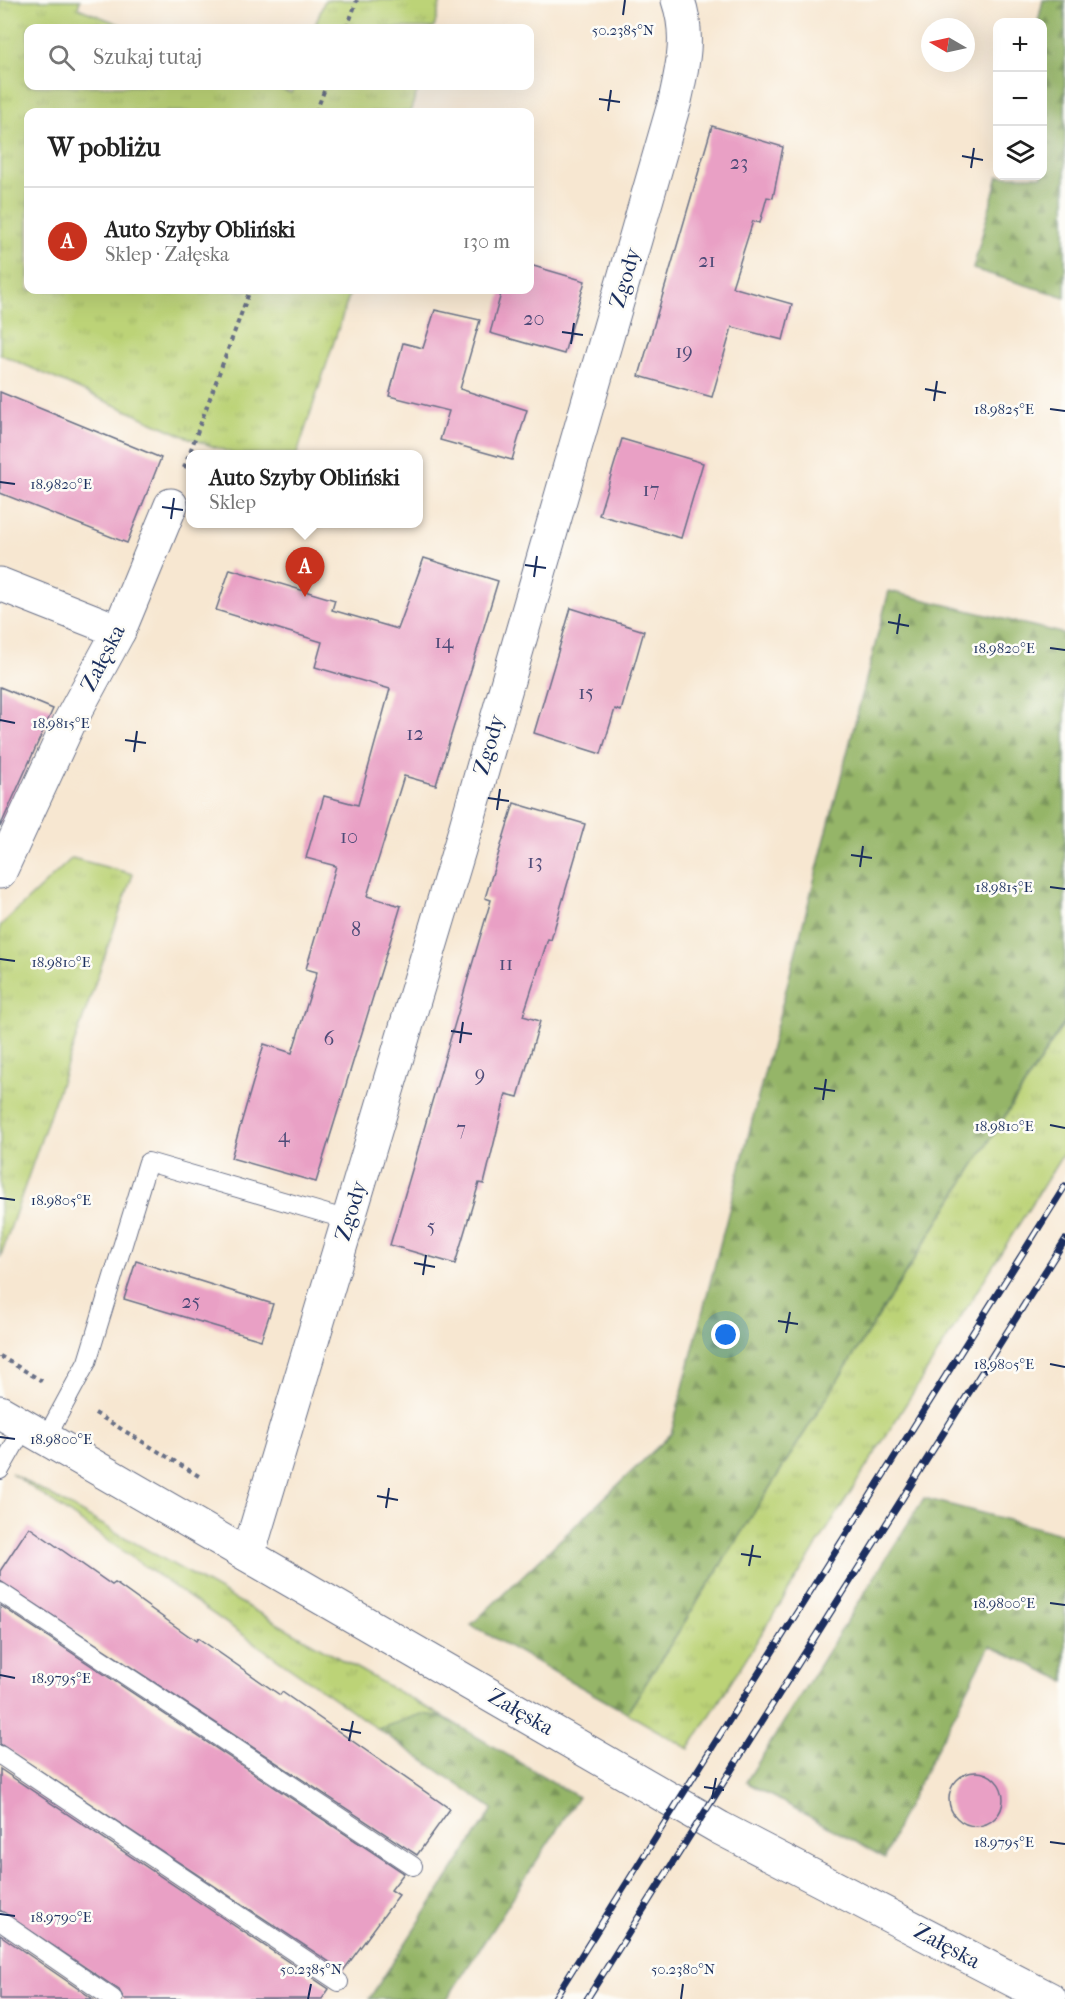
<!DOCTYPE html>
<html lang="pl">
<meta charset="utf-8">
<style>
body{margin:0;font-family:"IM FELL French Canon",serif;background:#f6f6f6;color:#222}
.controls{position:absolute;right:18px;top:18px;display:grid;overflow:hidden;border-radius:12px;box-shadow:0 6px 24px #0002}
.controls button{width:54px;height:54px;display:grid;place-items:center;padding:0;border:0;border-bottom:2px solid #e0e0e0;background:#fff;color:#222;font:30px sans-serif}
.compass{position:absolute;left:921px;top:18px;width:54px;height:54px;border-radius:50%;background:#fff;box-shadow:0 6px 24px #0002;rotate:279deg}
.you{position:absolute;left:726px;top:1335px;width:21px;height:21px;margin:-15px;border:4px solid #fff;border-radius:50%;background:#1a73e8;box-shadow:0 0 0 9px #1a73e833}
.badge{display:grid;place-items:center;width:39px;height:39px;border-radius:50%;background:#c8321e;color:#fff;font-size:20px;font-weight:700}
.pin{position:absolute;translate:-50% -50px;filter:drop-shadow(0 2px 3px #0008)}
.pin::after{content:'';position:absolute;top:32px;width:21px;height:18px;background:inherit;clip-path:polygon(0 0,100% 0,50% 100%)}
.popup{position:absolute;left:186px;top:450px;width:237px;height:78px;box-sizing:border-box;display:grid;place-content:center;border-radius:12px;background:#fff;filter:drop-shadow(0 2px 4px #0005);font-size:20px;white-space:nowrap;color:#767676}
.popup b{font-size:22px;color:#222}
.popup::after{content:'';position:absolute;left:50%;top:100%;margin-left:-12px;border:12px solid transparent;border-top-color:#fff}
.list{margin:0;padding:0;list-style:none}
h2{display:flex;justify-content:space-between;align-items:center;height:78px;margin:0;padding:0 24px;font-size:26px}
h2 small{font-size:20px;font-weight:400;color:#767676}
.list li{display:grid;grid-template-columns:39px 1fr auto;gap:18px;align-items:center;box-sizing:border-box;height:108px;padding:0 24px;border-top:2px solid #e0e0e0}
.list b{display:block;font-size:22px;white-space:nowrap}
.list p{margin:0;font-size:20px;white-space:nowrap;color:#767676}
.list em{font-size:20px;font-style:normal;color:#767676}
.icon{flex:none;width:33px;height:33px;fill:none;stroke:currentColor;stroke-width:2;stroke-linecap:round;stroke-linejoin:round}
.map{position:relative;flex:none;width:1065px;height:1999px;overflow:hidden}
.search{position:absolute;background:#fff;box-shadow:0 6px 24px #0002;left:24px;top:24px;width:510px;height:66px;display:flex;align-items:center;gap:15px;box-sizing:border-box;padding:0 21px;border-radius:12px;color:#767676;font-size:22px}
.panel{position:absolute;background:#fff;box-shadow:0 6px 24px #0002;left:24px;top:108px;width:510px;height:186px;border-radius:12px}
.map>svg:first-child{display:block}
.grass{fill:url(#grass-tufts);stroke:#6c816a;stroke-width:1.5}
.forest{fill:url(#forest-firs);stroke:#587263;stroke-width:1.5}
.building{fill:#e9a0c5}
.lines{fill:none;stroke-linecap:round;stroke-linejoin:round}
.lane-casing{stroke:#686f86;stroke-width:20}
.street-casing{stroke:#686f86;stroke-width:35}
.path{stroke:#686f86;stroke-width:4;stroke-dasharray:4.5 4.5;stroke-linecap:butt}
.lane{stroke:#fff;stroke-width:18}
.street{stroke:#fff;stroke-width:33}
.rail-casing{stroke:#1b2f5e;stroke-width:7}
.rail{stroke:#fdfcf7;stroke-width:4.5;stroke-dasharray:14;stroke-linecap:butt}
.ticks{fill:none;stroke:#1b2f5e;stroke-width:2}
.labels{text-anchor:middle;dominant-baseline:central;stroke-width:5;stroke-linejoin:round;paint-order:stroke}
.number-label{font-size:20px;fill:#4e4b78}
.street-label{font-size:22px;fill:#1b2f5e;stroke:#fdfcf7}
.ticks-label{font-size:15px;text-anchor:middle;fill:#1b2f5e;stroke:#fdfcf7;stroke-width:5;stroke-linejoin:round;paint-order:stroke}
</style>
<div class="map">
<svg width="1065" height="1999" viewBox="0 0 1065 1999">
<defs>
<pattern id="grass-tufts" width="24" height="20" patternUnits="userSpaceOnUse" patternTransform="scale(1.5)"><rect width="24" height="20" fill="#bcd377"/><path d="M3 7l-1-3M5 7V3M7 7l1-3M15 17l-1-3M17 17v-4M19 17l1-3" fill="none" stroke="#a1b569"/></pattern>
<pattern id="forest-firs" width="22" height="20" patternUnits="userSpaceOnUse" patternTransform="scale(1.5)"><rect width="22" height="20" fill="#95b568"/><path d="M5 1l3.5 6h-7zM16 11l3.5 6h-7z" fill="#799459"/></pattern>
</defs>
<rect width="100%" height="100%" fill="#fdfcf7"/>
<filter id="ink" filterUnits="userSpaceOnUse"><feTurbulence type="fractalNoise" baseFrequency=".0167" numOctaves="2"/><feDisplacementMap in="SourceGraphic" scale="12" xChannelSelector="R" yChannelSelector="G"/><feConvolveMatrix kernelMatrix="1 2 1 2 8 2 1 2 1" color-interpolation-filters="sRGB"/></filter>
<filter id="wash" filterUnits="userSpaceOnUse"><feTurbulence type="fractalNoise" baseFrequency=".008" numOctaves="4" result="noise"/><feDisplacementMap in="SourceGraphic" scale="24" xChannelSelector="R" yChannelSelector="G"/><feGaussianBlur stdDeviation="1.35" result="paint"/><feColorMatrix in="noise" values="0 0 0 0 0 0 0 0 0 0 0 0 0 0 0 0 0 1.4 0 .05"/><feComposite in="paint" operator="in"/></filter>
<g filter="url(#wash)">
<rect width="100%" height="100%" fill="#f7e7d1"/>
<g class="grass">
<path d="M 0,0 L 80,0 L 78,8 L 129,28 L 28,28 L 28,86 L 271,86 L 291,93 L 294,86 L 419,86 L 410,112 L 28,112 L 28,290 L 351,290 L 297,454 L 234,454 L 184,436 L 0,354 Z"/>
<path d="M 325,0 L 441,0 L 434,28 L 314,28 Z"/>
<path d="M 72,858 L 133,874 L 0,1258 L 0,926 Z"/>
<path d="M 1065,1022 L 1065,1151 L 689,1749 L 627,1713 Z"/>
<path d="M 11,1473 L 452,1722 C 426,1711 404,1723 378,1729 Z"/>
</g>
<g class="forest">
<path d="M 1043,0 L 1065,0 L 1065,297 L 973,269 L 998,176 L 1042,176 L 1042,22 L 1038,22 Z"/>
<path d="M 889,591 L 1065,634 L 1065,1021 L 627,1713 L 471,1625 L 671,1434 Z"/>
<path d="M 924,1498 L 1065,1535 L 1065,1681 L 990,1646 L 898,1824 L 885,1858 L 746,1782 Z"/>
<path d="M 421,1714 L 437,1716 L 452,1722 L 578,1797 L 447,1999 L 369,1999 L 493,1809 L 378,1729 Z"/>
</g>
<g id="blocks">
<g class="building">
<path d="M 712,126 L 783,147 L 773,198 L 767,197 L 760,223 L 753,221 L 732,287 L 792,304 L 783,340 L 732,327 L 712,397 L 639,376 Z"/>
<path d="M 530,265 L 585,281 L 564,354 L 490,333 L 502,290 L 530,290 Z"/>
<path d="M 435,310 L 480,320 L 460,389 L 527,410 L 512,460 L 440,440 L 449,411 L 389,396 L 403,343 L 423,348 Z"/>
<path d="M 0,392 L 161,458 L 127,543 L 0,493 Z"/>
<path d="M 622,439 L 703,463 L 681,538 L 599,515 Z"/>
<path d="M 424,558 L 498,581 L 436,785 L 404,776 L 367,896 L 401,906 L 316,1182 L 231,1158 L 264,1044 L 292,1053 L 317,972 L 306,969 L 336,866 L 306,858 L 324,796 L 358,805 L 390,689 L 315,667 L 322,642 L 216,610 L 230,569 L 335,600 L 332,610 L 398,629 Z"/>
<path d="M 571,608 L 644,631 L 621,711 L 615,709 L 601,754 L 534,733 Z"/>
<path d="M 0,687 L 53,709 L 0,827 Z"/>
<path d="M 514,803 L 585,824 L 551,940 L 548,939 L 523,1016 L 540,1021 L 518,1097 L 506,1094 L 484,1184 L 479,1183 L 455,1264 L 390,1245 L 491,900 L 485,898 Z"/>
<path d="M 136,1261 L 273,1304 L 261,1340 L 124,1299 Z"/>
<path d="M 29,1527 L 112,1585 L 115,1583 L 196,1641 L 198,1638 L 280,1695 L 282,1692 L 450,1809 L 417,1855 L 0,1581 L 0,1571 Z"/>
<path d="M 0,1605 L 404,1873 L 391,1890 L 399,1895 L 343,1971 L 0,1744 Z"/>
<path d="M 0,1769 L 329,1989 L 322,1999 L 124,1999 L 119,1990 L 0,1910 Z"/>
<circle cx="976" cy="1799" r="27"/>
<path d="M 0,1935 L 93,1999 L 0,1999 Z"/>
</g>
</g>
</g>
<g filter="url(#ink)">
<use href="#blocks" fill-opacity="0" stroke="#686f86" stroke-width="1.5"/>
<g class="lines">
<g class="lane-casing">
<g id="lane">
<path d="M 46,1438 L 87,1362 L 148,1162 L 348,1220"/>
<path d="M 0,1470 L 25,1426"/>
<path d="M 0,1592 L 413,1866"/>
<path d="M 0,1755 L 339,1982"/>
<path d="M 0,1921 L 113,1999"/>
</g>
</g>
<g class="street-casing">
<g id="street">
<path d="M 0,584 L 119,631"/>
<path d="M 0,872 L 69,723 L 119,631 L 171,505"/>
<path d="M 0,1412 L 720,1828 L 1050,1999"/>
<path d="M 248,1555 L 465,830 L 675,101 C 683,65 690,35 678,0"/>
</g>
</g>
<g class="path">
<path d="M 347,28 L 357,0"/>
<path d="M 316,112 L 326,86"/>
<path d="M 184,468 L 250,290"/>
<path d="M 0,1356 L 42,1381"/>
<path d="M 95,1413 L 202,1478"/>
</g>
<use href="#lane" class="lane"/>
<use href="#street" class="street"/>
<g class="rail-casing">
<g id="rail">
<path d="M 554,1999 L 1065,1186"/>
<path d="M 587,1999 L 1065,1240"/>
</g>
</g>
<use href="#rail" class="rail"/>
</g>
</g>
<path class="ticks" d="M 623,15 L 625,0M 599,99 L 620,102M 608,111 L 611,90M 962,156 L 983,160M 971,168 L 974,148M 562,332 L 583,335M 571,344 L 574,323M 925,389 L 946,393M 934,401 L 937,381M 1050,409 L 1065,411M 0,482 L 15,484M 162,507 L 183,510M 171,519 L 174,498M 525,565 L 546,568M 534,577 L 537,556M 888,622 L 909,626M 897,634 L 900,614M 1050,648 L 1065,650M 0,720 L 15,723M 125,740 L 146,743M 134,752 L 137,731M 488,798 L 509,801M 497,810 L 500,789M 851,855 L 872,858M 860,867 L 863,846M 1050,887 L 1065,889M 0,959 L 15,961M 451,1031 L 472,1034M 460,1043 L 463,1022M 814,1088 L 835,1091M 823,1100 L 826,1079M 1050,1125 L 1065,1128M 0,1198 L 15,1200M 414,1263 L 435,1267M 423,1275 L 426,1255M 778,1321 L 798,1324M 786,1333 L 790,1312M 1050,1364 L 1065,1367M 0,1437 L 15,1439M 377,1496 L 398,1500M 386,1508 L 389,1488M 741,1554 L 761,1557M 749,1566 L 753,1545M 1050,1603 L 1065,1605M 0,1675 L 15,1678M 341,1729 L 361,1733M 349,1741 L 353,1721M 704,1787 L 724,1790M 712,1799 L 716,1778M 1050,1842 L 1065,1844M 0,1914 L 15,1916M 308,1999 L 311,1984M 681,1999 L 683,1984"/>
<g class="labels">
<g class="number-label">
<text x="739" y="162">23</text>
<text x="707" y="260">21</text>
<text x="534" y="318">20</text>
<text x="684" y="351">19</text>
<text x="651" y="489">17</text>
<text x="444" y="641">14</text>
<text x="586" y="692">15</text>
<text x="415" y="733">12</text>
<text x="349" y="836">10</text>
<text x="535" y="861">13</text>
<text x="356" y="929">8</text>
<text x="506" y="963">11</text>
<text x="329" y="1038">6</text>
<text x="480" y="1074">9</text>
<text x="461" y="1128">7</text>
<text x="284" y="1135">4</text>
<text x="431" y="1226">5</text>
<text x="191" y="1301">25</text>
</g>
<g class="street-label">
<text transform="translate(625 278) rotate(-74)">Zgody</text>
<text transform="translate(103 658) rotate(-63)">Załęska</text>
<text transform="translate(489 745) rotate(-74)">Zgody</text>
<text transform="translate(351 1211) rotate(-73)">Zgody</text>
<text transform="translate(521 1712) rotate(30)">Załęska</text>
<text transform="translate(947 1946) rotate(28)">Załęska</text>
</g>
</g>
<g class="ticks-label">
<text x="623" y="35">50.2385°N</text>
<text x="1004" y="414">18.9825°E</text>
<text x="61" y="489">18.9820°E</text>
<text x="1004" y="653">18.9820°E</text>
<text x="61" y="728">18.9815°E</text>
<text x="1004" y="892">18.9815°E</text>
<text x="61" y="967">18.9810°E</text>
<text x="1004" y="1131">18.9810°E</text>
<text x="61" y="1205">18.9805°E</text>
<text x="1004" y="1369">18.9805°E</text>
<text x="61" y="1444">18.9800°E</text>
<text x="1004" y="1608">18.9800°E</text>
<text x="61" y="1683">18.9795°E</text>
<text x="1004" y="1847">18.9795°E</text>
<text x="61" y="1922">18.9790°E</text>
<text x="311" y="1974">50.2385°N</text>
<text x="683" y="1974">50.2380°N</text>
</g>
</svg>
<div class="controls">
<button>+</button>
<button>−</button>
<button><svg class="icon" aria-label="layers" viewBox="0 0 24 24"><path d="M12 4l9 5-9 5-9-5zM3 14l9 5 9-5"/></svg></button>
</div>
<svg class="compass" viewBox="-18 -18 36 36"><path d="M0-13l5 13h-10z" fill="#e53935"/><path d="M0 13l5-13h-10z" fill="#767676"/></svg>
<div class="you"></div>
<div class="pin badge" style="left:305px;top:597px">A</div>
<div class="popup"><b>Auto Szyby Obliński</b>Sklep</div>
<div class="search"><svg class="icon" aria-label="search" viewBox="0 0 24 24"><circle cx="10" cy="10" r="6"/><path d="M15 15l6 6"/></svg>Szukaj tutaj</div>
<section class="panel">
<h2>W pobliżu<small></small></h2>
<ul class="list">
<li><span class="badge">A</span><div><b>Auto Szyby Obliński</b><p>Sklep · Załęska</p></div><em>130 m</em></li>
</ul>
</section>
</div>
